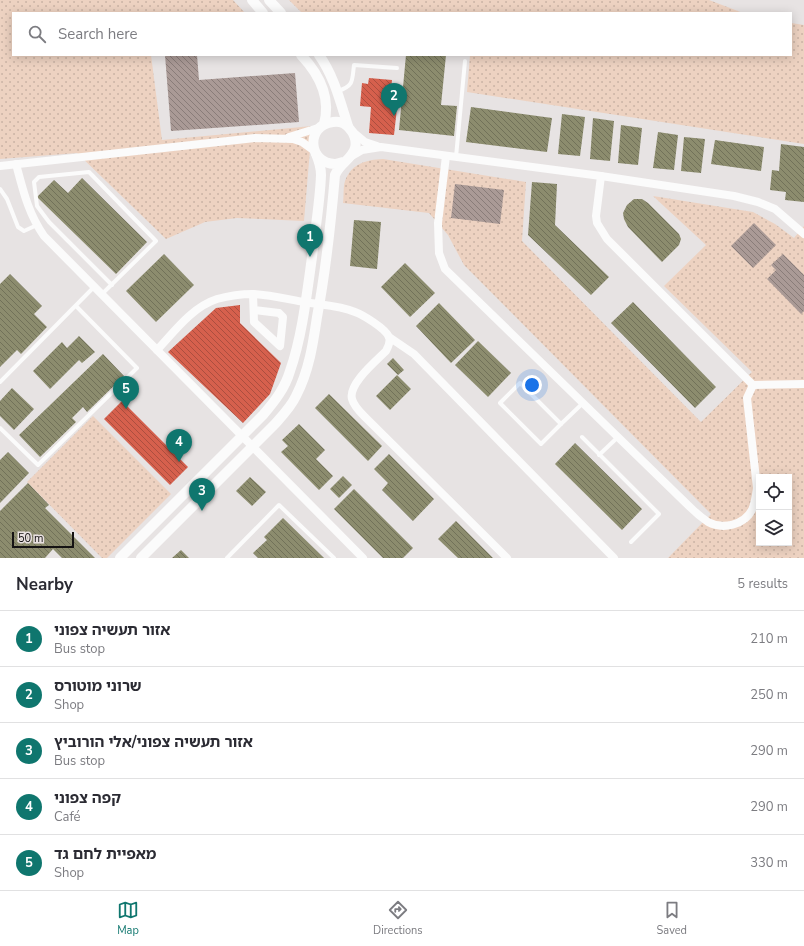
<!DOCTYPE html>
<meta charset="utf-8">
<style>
body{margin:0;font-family:"Nunito Sans","Noto Sans Hebrew",sans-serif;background:#f7f7f7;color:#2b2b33}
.controls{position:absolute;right:12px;bottom:12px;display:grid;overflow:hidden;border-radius:0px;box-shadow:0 2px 10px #0003}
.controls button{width:36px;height:36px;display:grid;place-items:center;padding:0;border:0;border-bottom:1px solid #e1e1e2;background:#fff;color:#2b2b33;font:20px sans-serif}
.scale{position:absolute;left:12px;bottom:10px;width:62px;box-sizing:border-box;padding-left:4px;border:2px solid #151313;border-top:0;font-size:11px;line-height:14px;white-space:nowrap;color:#151313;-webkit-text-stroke:3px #e9e1e1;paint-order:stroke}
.you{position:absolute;left:532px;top:385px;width:14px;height:14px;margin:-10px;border:3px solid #fff;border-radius:50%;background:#1a73e8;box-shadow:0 0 0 6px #1a73e833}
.badge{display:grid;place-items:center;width:26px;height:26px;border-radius:50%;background:#0f766e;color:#fff;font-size:13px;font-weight:700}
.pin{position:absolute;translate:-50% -33px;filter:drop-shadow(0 1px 2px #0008)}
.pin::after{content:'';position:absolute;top:21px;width:14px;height:12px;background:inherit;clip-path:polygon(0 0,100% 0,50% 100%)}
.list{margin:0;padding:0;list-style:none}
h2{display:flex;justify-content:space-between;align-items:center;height:52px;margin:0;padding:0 16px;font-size:17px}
h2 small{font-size:13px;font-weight:400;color:#7c7c81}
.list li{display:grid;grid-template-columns:26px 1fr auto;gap:12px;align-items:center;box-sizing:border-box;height:56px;padding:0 16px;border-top:1px solid #e1e1e2}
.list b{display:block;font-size:15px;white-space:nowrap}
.list p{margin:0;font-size:13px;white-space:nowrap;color:#7c7c81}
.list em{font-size:13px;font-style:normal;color:#7c7c81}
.icon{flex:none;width:22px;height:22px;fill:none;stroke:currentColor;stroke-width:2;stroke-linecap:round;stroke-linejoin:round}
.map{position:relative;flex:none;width:804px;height:558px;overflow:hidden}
.search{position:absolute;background:#fff;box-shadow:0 2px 10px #0003;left:12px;right:12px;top:12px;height:44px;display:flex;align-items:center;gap:10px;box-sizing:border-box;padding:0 14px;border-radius:0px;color:#7c7c81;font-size:15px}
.sheet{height:332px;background:#fff}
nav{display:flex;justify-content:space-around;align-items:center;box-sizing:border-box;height:56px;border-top:1px solid #e1e1e2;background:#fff;font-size:11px;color:#7c7c81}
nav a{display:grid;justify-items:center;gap:2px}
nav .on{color:#0f766e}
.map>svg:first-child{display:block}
.grass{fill:url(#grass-dots);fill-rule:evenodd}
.shops{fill:url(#shops-back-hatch)}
.industry{fill:url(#industry-back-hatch)}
.building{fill:url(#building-back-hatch)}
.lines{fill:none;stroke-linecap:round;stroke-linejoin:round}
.service{stroke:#fbfbfb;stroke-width:4}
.minor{stroke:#fbfbfb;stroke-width:8}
.tertiary{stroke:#fbfbfb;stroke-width:10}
</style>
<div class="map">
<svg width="804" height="558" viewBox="0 0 804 558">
<defs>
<pattern id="grass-dots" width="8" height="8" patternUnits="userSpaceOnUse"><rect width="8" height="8" fill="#edd2c1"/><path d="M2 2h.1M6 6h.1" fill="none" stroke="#cab3a5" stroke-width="1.8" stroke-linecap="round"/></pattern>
<pattern id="shops-back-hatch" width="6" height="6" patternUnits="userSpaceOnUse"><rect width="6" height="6" fill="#d6604d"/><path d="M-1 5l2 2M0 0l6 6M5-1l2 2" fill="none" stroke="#ac4e3f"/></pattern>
<pattern id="industry-back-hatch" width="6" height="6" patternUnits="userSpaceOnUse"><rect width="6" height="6" fill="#8c8c6e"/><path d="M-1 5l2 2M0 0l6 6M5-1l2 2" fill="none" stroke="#717159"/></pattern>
<pattern id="building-back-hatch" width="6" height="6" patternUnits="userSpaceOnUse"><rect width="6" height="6" fill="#aa9a96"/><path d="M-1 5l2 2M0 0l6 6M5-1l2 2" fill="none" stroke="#897c79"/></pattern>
</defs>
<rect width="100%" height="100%" fill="#e7e3e3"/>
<g class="grass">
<path d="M 0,0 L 233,0 L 245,13 L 13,13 L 13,55 L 151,55 L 162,140 L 312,126 L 304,221 L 237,218 L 205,222 L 166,239 L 77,153 L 0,159 Z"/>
<path d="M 289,0 L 709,0 L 743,13 L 302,13 Z"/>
<path d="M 791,23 L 804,25 L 804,144 L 467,92 L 470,55 L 791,55 Z"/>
<path d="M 383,159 L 526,182 L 522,241 L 701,422 L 752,372 L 664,286 L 706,245 L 653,196 L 753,212 L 775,224 L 794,238 L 804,226 L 804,558 L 668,558 L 711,514 L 464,265 L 448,235 L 429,213 L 343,203 C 344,196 343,187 345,181 C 352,163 366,160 383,159 ZM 759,477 L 789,477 L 789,543 L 759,543 Z"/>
<path d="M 93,416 L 171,494 L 107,558 L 102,558 L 27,482 Z"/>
</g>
<g class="shops">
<path d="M 369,78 L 392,80 L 391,90 L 399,90 L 394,135 L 369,133 L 371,107 L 360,106 L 362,83 L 368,84 Z"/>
<path d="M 240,305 L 240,323 L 281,363 L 270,394 L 243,423 L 168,352 L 216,308 Z"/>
<path d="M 122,401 L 188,467 L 170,485 L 104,419 Z"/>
</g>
<g class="industry">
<path d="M 406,55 L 446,55 L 441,105 L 457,106 L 454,136 L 399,130 Z"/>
<path d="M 471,107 L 552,118 L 547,152 L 466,142 Z"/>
<path d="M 562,114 L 585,117 L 580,156 L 558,154 Z"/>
<path d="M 593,118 L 614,121 L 610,161 L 590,159 Z"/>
<path d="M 621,125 L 642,128 L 638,165 L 618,163 Z"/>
<path d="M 658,132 L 678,135 L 674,170 L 653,168 Z"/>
<path d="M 684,137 L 705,139 L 701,173 L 681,171 Z"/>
<path d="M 715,140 L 764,147 L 761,171 L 711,164 Z"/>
<path d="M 781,144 L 804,147 L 804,202 L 785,200 L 786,192 L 770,190 L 772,170 L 779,171 Z"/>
<path d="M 82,178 L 147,242 L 116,274 L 37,197 L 54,180 L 68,193 Z"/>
<path d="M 532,182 L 557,184 L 555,225 L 609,277 L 591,295 L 528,235 Z"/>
<path d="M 634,199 L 642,199 L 648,203 L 679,234 L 681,239 L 679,245 L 662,262 L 628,227 L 624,219 L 623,213 L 627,205 Z"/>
<path d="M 354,220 L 381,222 L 377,269 L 350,266 Z"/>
<path d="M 164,254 L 194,285 L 156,322 L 126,291 Z"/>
<path d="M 405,263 L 435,293 L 410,317 L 381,287 Z"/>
<path d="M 10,274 L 42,306 L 34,314 L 47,327 L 21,354 L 17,350 L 0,367 L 0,284 Z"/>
<path d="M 633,302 L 716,387 L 695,408 L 611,323 Z"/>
<path d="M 439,303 L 475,340 L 451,363 L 416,326 Z"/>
<path d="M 79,336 L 95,352 L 82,363 L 79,360 L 50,389 L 33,371 L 62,342 L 67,348 Z"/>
<path d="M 478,341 L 511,373 L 488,397 L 455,365 Z"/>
<path d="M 103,354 L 124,376 L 87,412 L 83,407 L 72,418 L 76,422 L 40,457 L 19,435 Z"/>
<path d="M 393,358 L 404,370 L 398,375 L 387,364 Z"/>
<path d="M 397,375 L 411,389 L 390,410 L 376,396 Z"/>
<path d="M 12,388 L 34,409 L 14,430 L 0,416 L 0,401 Z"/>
<path d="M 329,394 L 382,446 L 368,461 L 315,408 Z"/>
<path d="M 299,424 L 325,450 L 316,459 L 333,476 L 319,490 L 281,452 L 288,446 L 282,440 Z"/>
<path d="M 575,443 L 642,509 L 622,530 L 555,464 Z"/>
<path d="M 8,452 L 29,473 L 0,503 L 0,460 Z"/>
<path d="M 389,454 L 434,499 L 413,521 L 382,490 L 388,483 L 374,469 Z"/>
<path d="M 343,476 L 352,485 L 339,498 L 330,489 Z"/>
<path d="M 250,477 L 266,492 L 252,506 L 236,491 Z"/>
<path d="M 28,483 L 49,505 L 45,508 L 95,558 L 62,558 L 53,549 L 45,558 L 0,558 L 0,511 Z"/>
<path d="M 354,489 L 413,548 L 403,558 L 383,558 L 334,509 Z"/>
<path d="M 283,518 L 324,558 L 258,558 L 253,553 L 267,540 L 264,537 Z"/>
<path d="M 456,521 L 493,558 L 458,558 L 438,539 Z"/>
<path d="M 181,550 L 189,558 L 172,558 Z"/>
</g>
<g class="building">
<path d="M 165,55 L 197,55 L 199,80 L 295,73 L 299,122 L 171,131 Z"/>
<path d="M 455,184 L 504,190 L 500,224 L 451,218 Z"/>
<path d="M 754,223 L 776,245 L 753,268 L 731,246 Z"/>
<path d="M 783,254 L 804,275 L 804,311 L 801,314 L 767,279 L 776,270 L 771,265 Z"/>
</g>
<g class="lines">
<g class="service">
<path d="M 338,91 C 354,86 352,81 354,65 L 397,68"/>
<path d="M 456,157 L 465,61"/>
<path d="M 0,189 L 7,199 L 18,227 L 24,231 L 37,225"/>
<path d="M 102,294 L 156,241 L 89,172 L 39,177 L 34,182 L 37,206 L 49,222 L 112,285"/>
<path d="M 0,382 L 94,287"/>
<path d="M 520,383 L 561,424 L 541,444 L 500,403 Z"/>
<path d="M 561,424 L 583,403"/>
<path d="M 0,428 L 38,465 L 137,368 L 76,306"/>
<path d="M 582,437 L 659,514 L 631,542"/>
<path d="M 599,455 L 618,437"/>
<path d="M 227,558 L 279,505 L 334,558"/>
</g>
<g class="minor">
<path d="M 353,132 L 365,142 L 377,146"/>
<path d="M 289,137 L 318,128"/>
<path d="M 446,156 L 438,223 L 439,253 L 445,269 L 691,508 C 696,513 702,518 708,522 C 723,530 744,525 752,510 C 755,503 756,495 757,488 L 747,398 L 753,385"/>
<path d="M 350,157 L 362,150 L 381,147 L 601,176 L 734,196 L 758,202 L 775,209 L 804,234"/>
<path d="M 16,164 C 23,190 28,213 44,236 L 363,558"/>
<path d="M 0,166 L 255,138 L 293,139 L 302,142 L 316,152"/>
<path d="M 601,176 L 596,216 L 597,223 L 607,239 L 753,385 L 804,384"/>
<path d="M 253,294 L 254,322 L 280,346 L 283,317 L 279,313 L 254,310"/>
<path d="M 389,337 L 414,354 L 614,558"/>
<path d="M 157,350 C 174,332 192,307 217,299 C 228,296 241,294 253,294 C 270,295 287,299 304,302 C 321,305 339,305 355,312 C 363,315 385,328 389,337 C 391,342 388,347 386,351 C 376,361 348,384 352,399 C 354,407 362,414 367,419 L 507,558"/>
</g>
<g class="tertiary">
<path d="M 252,0 L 263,13"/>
<path d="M 269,0 L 281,13"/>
<path d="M 301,55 C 319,74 331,98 324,124"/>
<path d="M 319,55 C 334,76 340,101 348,126"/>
<path d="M 120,558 L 263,415 C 275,401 285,388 290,371 C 302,337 307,293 312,257 C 315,230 320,202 321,175 C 321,167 319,161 316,154"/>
<path d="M 141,558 L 274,425 C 282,416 291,407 296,396 C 309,371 313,344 317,317 C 326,270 331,222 335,175 C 340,163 352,159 355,148 C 357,141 354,133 349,128 C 345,123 339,121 333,122 C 305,125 308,164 335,164 C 338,164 341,162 344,162"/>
</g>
</g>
</svg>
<div class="controls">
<button><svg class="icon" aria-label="locate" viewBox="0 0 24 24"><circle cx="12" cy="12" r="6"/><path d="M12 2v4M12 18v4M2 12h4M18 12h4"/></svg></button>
<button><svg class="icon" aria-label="layers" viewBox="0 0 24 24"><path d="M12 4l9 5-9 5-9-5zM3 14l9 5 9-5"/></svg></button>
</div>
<div class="scale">50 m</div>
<div class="you"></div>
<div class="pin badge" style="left:310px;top:257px">1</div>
<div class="pin badge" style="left:394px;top:116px">2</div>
<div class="pin badge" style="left:202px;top:511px">3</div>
<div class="pin badge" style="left:179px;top:462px">4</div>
<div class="pin badge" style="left:126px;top:409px">5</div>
<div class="search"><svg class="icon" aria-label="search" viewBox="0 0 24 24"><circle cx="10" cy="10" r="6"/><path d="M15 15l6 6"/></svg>Search here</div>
</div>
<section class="sheet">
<h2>Nearby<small>5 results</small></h2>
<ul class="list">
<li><span class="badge">1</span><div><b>אזור תעשיה צפוני</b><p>Bus stop</p></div><em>210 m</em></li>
<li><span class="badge">2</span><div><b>שרוני מוטורס</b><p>Shop</p></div><em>250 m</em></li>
<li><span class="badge">3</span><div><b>אזור תעשיה צפוני/אלי הורוביץ</b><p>Bus stop</p></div><em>290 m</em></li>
<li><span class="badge">4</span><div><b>קפה צפוני</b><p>Café</p></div><em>290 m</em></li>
<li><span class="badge">5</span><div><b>מאפיית לחם גד</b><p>Shop</p></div><em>330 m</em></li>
</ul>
</section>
<nav>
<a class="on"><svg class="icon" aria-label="map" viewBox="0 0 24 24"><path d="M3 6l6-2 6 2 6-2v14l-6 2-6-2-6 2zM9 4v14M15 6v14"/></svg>Map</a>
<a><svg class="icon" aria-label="directions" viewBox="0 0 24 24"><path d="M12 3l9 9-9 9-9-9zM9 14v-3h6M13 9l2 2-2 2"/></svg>Directions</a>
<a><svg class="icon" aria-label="saved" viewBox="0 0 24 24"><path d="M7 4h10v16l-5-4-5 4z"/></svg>Saved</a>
</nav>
